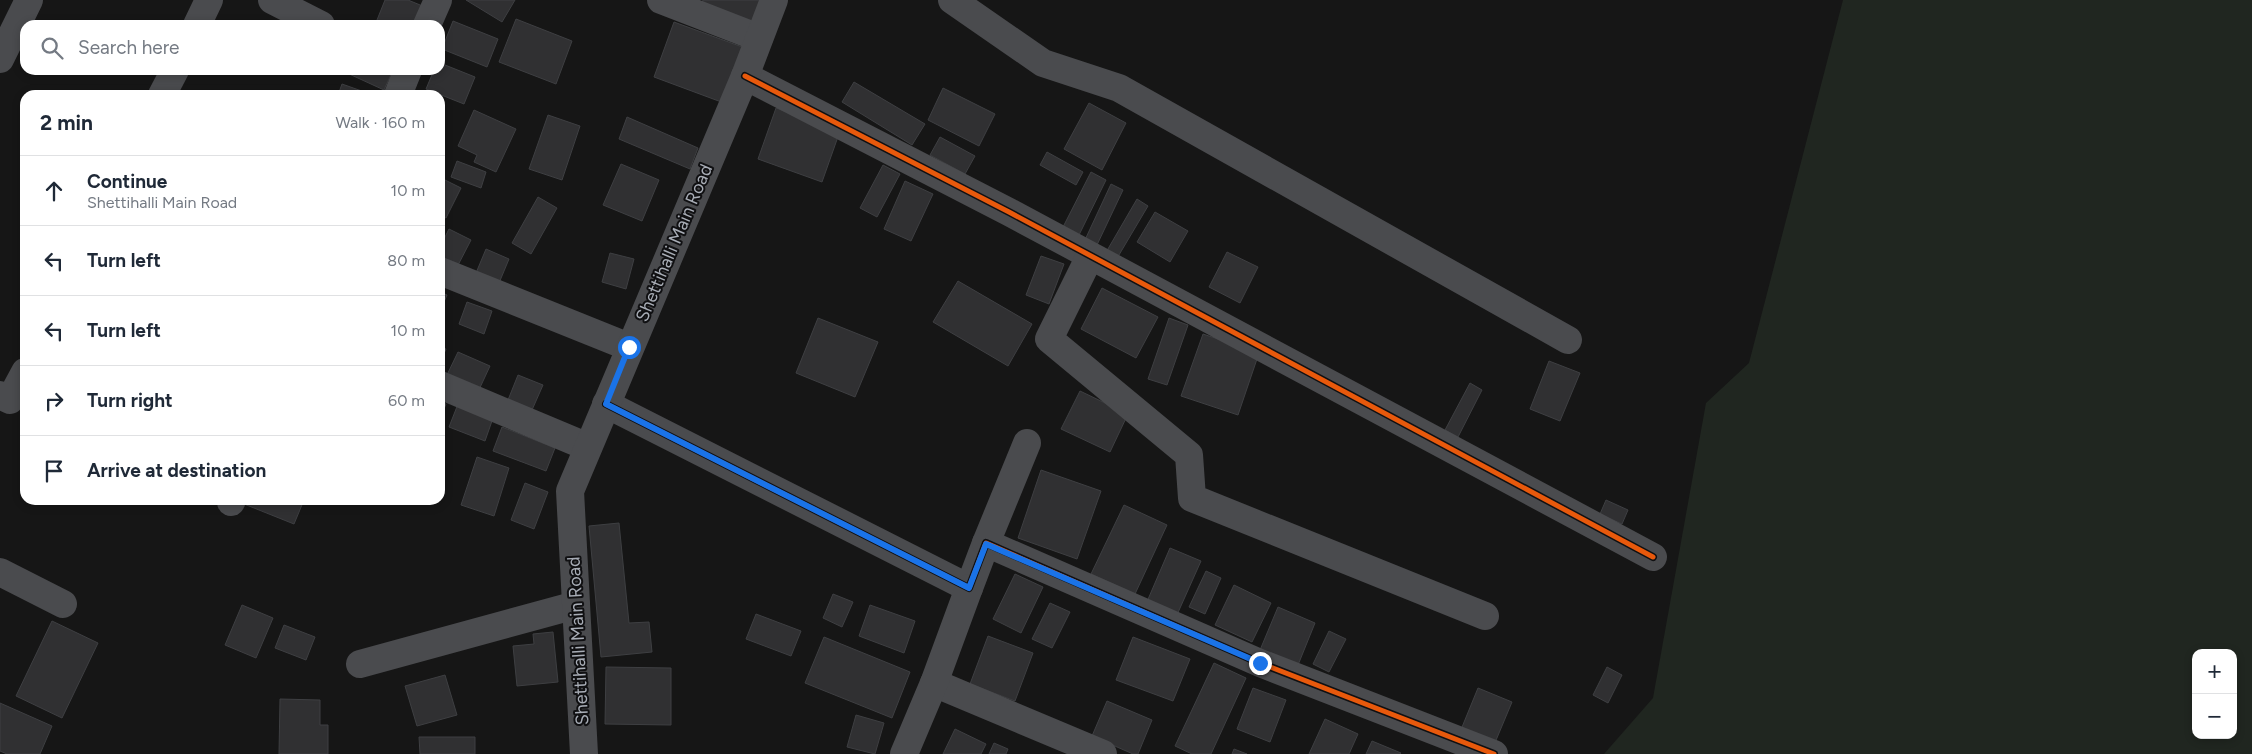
<!DOCTYPE html>
<meta charset="utf-8">
<style>
body{margin:0;font-family:Figtree,sans-serif;background:#f2f2f3;color:#1f2937}
.controls{position:absolute;right:15px;bottom:15px;display:grid;overflow:hidden;border-radius:10px;box-shadow:0 2px 8px #0003}
.controls button{width:45px;height:45px;display:grid;place-items:center;padding:0;border:0;border-bottom:1px solid #e0e1e3;background:#fff;color:#1f2937;font:25px sans-serif}
.stop{position:absolute;width:15px;height:15px;margin:-11px;border:4px solid #1a73e8;border-radius:50%;background:#fff}
.stop.end{background:#1a73e8;border-color:#fff;box-shadow:0 1px 5px #0008}
.list{margin:0;padding:0;list-style:none}
h2{display:flex;justify-content:space-between;align-items:center;height:65px;margin:0;padding:0 20px;font-size:21px}
h2 small{font-size:16px;font-weight:400;color:#747a83}
.list li{display:grid;grid-template-columns:32px 1fr auto;gap:15px;align-items:center;box-sizing:border-box;height:70px;padding:0 20px;border-top:1px solid #e0e1e3}
.list b{display:block;font-size:19px;white-space:nowrap}
.list p{margin:0;font-size:16px;white-space:nowrap;color:#747a83}
.list em{font-size:16px;font-style:normal;color:#747a83}
.icon{flex:none;width:28px;height:28px;fill:none;stroke:currentColor;stroke-width:2;stroke-linecap:round;stroke-linejoin:round}
.map{position:relative;flex:none;width:2252px;height:754px;overflow:hidden}
.search{position:absolute;background:#fff;box-shadow:0 2px 8px #0003;left:20px;top:20px;width:425px;height:55px;display:flex;align-items:center;gap:12px;box-sizing:border-box;padding:0 18px;border-radius:15px;color:#747a83;font-size:19px}
.panel{position:absolute;background:#fff;box-shadow:0 2px 8px #0003;left:20px;top:90px;width:425px;height:415px;border-radius:15px}
.map>svg:first-child{display:block}
.green{fill:#202620;fill-rule:evenodd}
.building{fill:#303032;stroke:#3e3f42}
.lines{fill:none;stroke-linecap:round;stroke-linejoin:round}
.minor{stroke:#4a4b4e;stroke-width:28}
.cycleway-casing{stroke:#101012;stroke-width:8}
.cycleway{stroke:#e8590c;stroke-width:5}
.route{stroke:#1a73e8;stroke-width:6}
.labels{text-anchor:middle;dominant-baseline:central;stroke-width:4;stroke-linejoin:round;paint-order:stroke}
.street-label{font-size:18px;fill:#a8adb6;stroke:#101012}
</style>
<div class="map">
<svg width="2252" height="754" viewBox="0 0 2252 754">
<rect width="100%" height="100%" fill="#161616"/>
<path class="green" d="M 1843,0 L 2252,0 L 2252,754 L 1604,754 L 1653,698 L 1706,403 L 1749,363 ZM 2196,653 L 2233,653 L 2233,735 L 2196,735 Z"/>
<g class="building">
<path d="M 385,0 L 408,0 L 425,7 L 418,25 L 375,25 Z"/>
<path d="M 466,0 L 515,0 L 502,22 Z"/>
<path d="M 703,0 L 762,0 L 750,27 L 701,5 Z"/>
<path d="M 516,19 L 572,41 L 556,84 L 499,62 Z"/>
<path d="M 453,21 L 498,39 L 487,67 L 442,49 Z"/>
<path d="M 674,22 L 745,48 L 724,103 L 654,77 Z"/>
<path d="M 440,63 L 475,77 L 464,104 L 426,89 L 434,70 L 440,70 Z"/>
<path d="M 348,70 L 393,70 L 384,90 L 347,73 Z"/>
<path d="M 854,82 L 925,124 L 912,145 L 842,102 Z"/>
<path d="M 342,84 L 373,95 L 338,95 Z"/>
<path d="M 943,88 L 995,114 L 979,146 L 928,120 Z"/>
<path d="M 1089,103 L 1126,123 L 1102,170 L 1064,149 Z"/>
<path d="M 776,108 L 840,131 L 822,182 L 758,159 Z"/>
<path d="M 474,110 L 516,129 L 496,172 L 474,162 L 477,155 L 458,146 Z"/>
<path d="M 548,115 L 580,126 L 562,180 L 529,169 Z"/>
<path d="M 627,117 L 698,148 L 690,169 L 619,139 Z"/>
<path d="M 940,137 L 975,156 L 965,174 L 930,155 Z"/>
<path d="M 1047,152 L 1083,172 L 1076,185 L 1040,165 Z"/>
<path d="M 457,161 L 486,172 L 481,188 L 451,177 Z"/>
<path d="M 621,164 L 659,180 L 642,221 L 603,205 Z"/>
<path d="M 883,165 L 900,174 L 877,217 L 860,208 Z"/>
<path d="M 1091,172 L 1106,180 L 1078,237 L 1062,229 Z"/>
<path d="M 445,180 L 461,188 L 446,218 L 440,215 L 440,189 Z"/>
<path d="M 905,181 L 933,194 L 911,241 L 884,229 Z"/>
<path d="M 1111,184 L 1123,190 L 1096,247 L 1084,242 Z"/>
<path d="M 538,197 L 557,208 L 531,254 L 512,243 Z"/>
<path d="M 1137,199 L 1148,206 L 1116,260 L 1105,254 Z"/>
<path d="M 1155,212 L 1188,231 L 1170,262 L 1137,242 Z"/>
<path d="M 449,229 L 471,240 L 456,269 L 440,261 L 440,247 Z"/>
<path d="M 486,249 L 509,259 L 499,283 L 476,273 Z"/>
<path d="M 1227,252 L 1258,267 L 1240,303 L 1209,287 Z"/>
<path d="M 610,253 L 634,259 L 626,289 L 602,282 Z"/>
<path d="M 1041,256 L 1064,264 L 1049,304 L 1026,295 Z"/>
<path d="M 958,281 L 1032,324 L 1008,366 L 933,322 Z"/>
<path d="M 1102,288 L 1158,317 L 1136,358 L 1081,329 Z"/>
<path d="M 440,292 L 447,295 L 440,311 Z"/>
<path d="M 467,302 L 492,311 L 484,334 L 459,324 Z"/>
<path d="M 818,318 L 878,342 L 855,397 L 796,373 Z"/>
<path d="M 1169,318 L 1188,325 L 1167,385 L 1148,379 Z"/>
<path d="M 1203,334 L 1259,353 L 1238,415 L 1181,396 Z"/>
<path d="M 440,347 L 446,349 L 440,363 Z"/>
<path d="M 458,352 L 490,366 L 477,394 L 445,379 Z"/>
<path d="M 1549,361 L 1580,373 L 1560,421 L 1530,409 Z"/>
<path d="M 518,375 L 543,385 L 532,410 L 508,400 Z"/>
<path d="M 1470,383 L 1482,390 L 1458,437 L 1445,430 Z"/>
<path d="M 1080,391 L 1128,414 L 1110,452 L 1061,429 Z"/>
<path d="M 440,401 L 446,404 L 440,419 Z"/>
<path d="M 458,404 L 493,418 L 485,441 L 449,427 Z"/>
<path d="M 502,427 L 555,448 L 546,471 L 493,451 Z"/>
<path d="M 477,457 L 509,468 L 494,516 L 461,505 Z"/>
<path d="M 1041,470 L 1101,491 L 1077,559 L 1018,538 Z"/>
<path d="M 525,483 L 548,492 L 534,529 L 511,520 Z"/>
<path d="M 246,500 L 304,500 L 294,524 L 244,504 Z"/>
<path d="M 1606,500 L 1628,510 L 1622,524 L 1600,514 Z"/>
<path d="M 1124,505 L 1167,525 L 1135,594 L 1091,574 Z"/>
<path d="M 619,523 L 629,623 L 649,622 L 652,652 L 601,657 L 589,526 Z"/>
<path d="M 1170,548 L 1201,561 L 1176,617 L 1146,604 Z"/>
<path d="M 1206,571 L 1221,578 L 1205,614 L 1189,607 Z"/>
<path d="M 1015,574 L 1043,587 L 1021,633 L 993,619 Z"/>
<path d="M 1234,585 L 1271,603 L 1252,642 L 1215,625 Z"/>
<path d="M 833,594 L 853,602 L 842,627 L 823,618 Z"/>
<path d="M 1050,603 L 1070,612 L 1052,648 L 1032,639 Z"/>
<path d="M 242,605 L 273,618 L 256,658 L 225,645 Z"/>
<path d="M 870,605 L 915,621 L 904,653 L 859,636 Z"/>
<path d="M 1278,607 L 1315,623 L 1298,665 L 1260,650 Z"/>
<path d="M 756,614 L 801,631 L 791,656 L 746,639 Z"/>
<path d="M 52,621 L 98,643 L 62,718 L 16,696 Z"/>
<path d="M 284,625 L 315,637 L 306,660 L 275,648 Z"/>
<path d="M 1329,631 L 1346,639 L 1329,672 L 1313,664 Z"/>
<path d="M 553,632 L 558,682 L 517,686 L 513,646 L 534,644 L 533,634 Z"/>
<path d="M 988,636 L 1033,653 L 1015,701 L 970,684 Z"/>
<path d="M 824,637 L 910,672 L 892,718 L 805,683 Z"/>
<path d="M 1133,637 L 1190,659 L 1173,701 L 1116,680 Z"/>
<path d="M 1214,663 L 1246,678 L 1211,754 L 1192,754 L 1175,746 Z"/>
<path d="M 606,667 L 671,668 L 671,725 L 605,724 Z"/>
<path d="M 1607,667 L 1622,675 L 1608,703 L 1593,695 Z"/>
<path d="M 445,675 L 457,715 L 417,726 L 405,686 Z"/>
<path d="M 1253,688 L 1286,700 L 1270,742 L 1237,729 Z"/>
<path d="M 1478,688 L 1512,702 L 1494,745 L 1460,732 Z"/>
<path d="M 280,699 L 320,700 L 320,725 L 328,725 L 328,754 L 279,754 Z"/>
<path d="M 1107,701 L 1152,720 L 1138,754 L 1133,754 L 1092,736 Z"/>
<path d="M 0,703 L 52,726 L 40,754 L 7,754 L 0,751 Z"/>
<path d="M 856,715 L 884,723 L 875,754 L 847,747 Z"/>
<path d="M 1325,719 L 1358,734 L 1349,754 L 1309,754 Z"/>
<path d="M 955,729 L 986,744 L 981,754 L 943,754 Z"/>
<path d="M 419,737 L 475,737 L 475,754 L 420,754 Z"/>
<path d="M 1372,741 L 1401,753 L 1400,754 L 1366,754 Z"/>
<path d="M 994,743 L 1008,749 L 1006,754 L 989,754 Z"/>
<path d="M 1234,749 L 1247,754 L 1232,754 Z"/>
</g>
<g class="lines">
<g class="minor">
<path d="M 272,0 L 321,25"/>
<path d="M 661,0 L 759,38"/>
<path d="M 952,0 L 1043,63 L 1119,88 L 1568,340"/>
<path d="M 197,25 L 209,0"/>
<path d="M 427,25 L 438,0"/>
<path d="M 0,59 L 29,0"/>
<path d="M 745,76 L 1009,212 L 1653,557"/>
<path d="M 162,95 L 175,70"/>
<path d="M 398,95 L 408,70"/>
<path d="M 1090,256 L 1049,339 L 1189,455 L 1192,498 L 1485,616"/>
<path d="M 440,271 L 629,347"/>
<path d="M 440,385 L 588,447"/>
<path d="M 0,395 L 10,400 L 25,372"/>
<path d="M 606,404 L 969,588 L 986,543 L 1260,663 L 1494,754"/>
<path d="M 231,502 L 232,500"/>
<path d="M 986,543 L 1027,443"/>
<path d="M 0,572 L 63,604"/>
<path d="M 360,664 L 576,605"/>
<path d="M 934,683 L 1103,754"/>
<path d="M 584,754 L 570,491 L 745,76 L 774,0"/>
<path d="M 904,754 L 934,683 L 969,588"/>
</g>
<g class="cycleway-casing">
<g id="cycleway">
<path d="M 745,76 L 1009,212 L 1653,557"/>
<path d="M 606,404 L 969,588 L 986,543 L 1260,663 L 1494,754"/>
</g>
</g>
<use href="#cycleway" class="cycleway"/>
</g>
<g class="lines">
<path class="route" d="M 629,347 L 606,404 L 969,588 L 986,544 L 1260,663"/>
</g>
<g class="labels">
<g class="street-label">
<text transform="translate(674 243) rotate(-67)">Shettihalli Main Road</text>
<text transform="translate(578 641) rotate(-93)">Shettihalli Main Road</text>
</g>
</g>
</svg>
<div class="controls">
<button>+</button>
<button>−</button>
</div>
<div class="stop" style="left:629px;top:347px"></div>
<div class="stop end" style="left:1260px;top:663px"></div>
<div class="search"><svg class="icon" aria-label="search" viewBox="0 0 24 24"><circle cx="10" cy="10" r="6"/><path d="M15 15l6 6"/></svg>Search here</div>
<section class="panel">
<h2>2 min<small>Walk · 160 m</small></h2>
<ul class="list">
<li><svg class="icon" aria-label="ahead" viewBox="0 0 24 24"><path d="M12 20V5M6 11l6-6 6 6"/></svg><div><b>Continue</b><p>Shettihalli Main Road</p></div><em>10 m</em></li>
<li><svg class="icon" aria-label="left" viewBox="0 0 24 24"><path d="M17 20v-9H6M10 6l-5 5 5 5"/></svg><div><b>Turn left</b></div><em>80 m</em></li>
<li><svg class="icon" aria-label="left" viewBox="0 0 24 24"><path d="M17 20v-9H6M10 6l-5 5 5 5"/></svg><div><b>Turn left</b></div><em>10 m</em></li>
<li><svg class="icon" aria-label="right" viewBox="0 0 24 24"><path d="M7 20v-9h11M14 6l5 5-5 5"/></svg><div><b>Turn right</b></div><em>60 m</em></li>
<li><svg class="icon" aria-label="arrive" viewBox="0 0 24 24"><path d="M6 21V4h12l-3 4 3 4H6"/></svg><div><b>Arrive at destination</b></div></li>
</ul>
</section>
</div>
